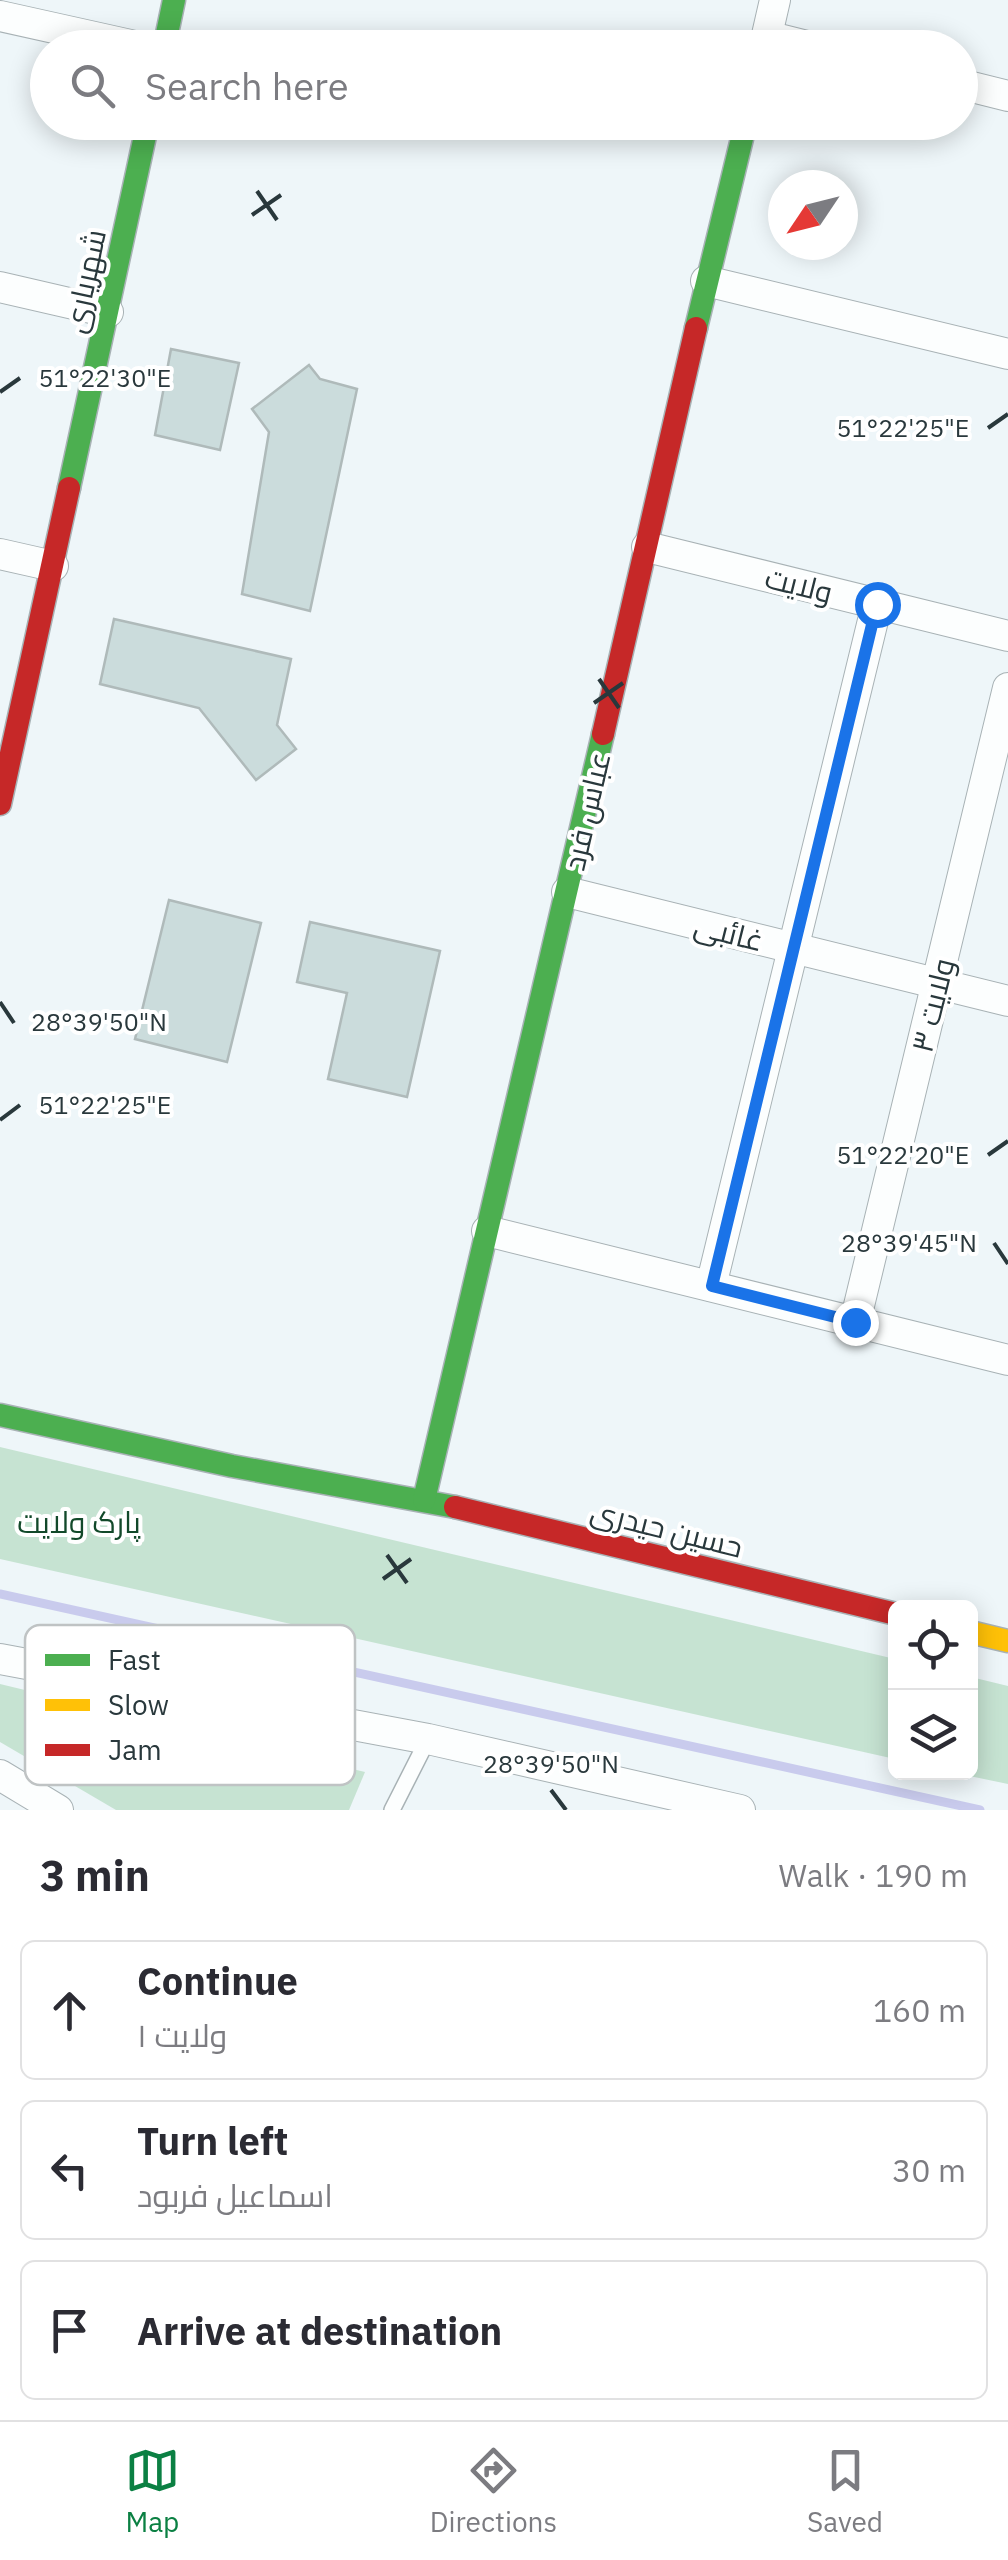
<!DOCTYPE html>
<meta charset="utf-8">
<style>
body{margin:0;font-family:"IBM Plex Sans",Cairo,sans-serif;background:#f7f7f7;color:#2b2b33}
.controls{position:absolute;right:30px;bottom:30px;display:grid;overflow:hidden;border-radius:15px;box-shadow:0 5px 25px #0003}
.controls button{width:90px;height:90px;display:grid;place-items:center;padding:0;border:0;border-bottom:2px solid #e1e1e2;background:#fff;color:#2b2b33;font:50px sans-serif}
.compass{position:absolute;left:768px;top:170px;width:90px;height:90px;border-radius:50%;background:#fff;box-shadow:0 5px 25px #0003;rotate:235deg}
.stop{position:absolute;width:30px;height:30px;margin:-22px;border:8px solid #1a73e8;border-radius:50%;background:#fff}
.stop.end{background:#1a73e8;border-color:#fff;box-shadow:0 2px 10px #0008}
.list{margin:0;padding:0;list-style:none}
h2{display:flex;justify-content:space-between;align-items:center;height:130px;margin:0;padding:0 40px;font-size:42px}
h2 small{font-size:32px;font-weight:400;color:#7c7c81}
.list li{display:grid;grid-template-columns:65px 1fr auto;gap:30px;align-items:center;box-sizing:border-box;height:140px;margin:0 20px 20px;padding:0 20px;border:2px solid #e1e1e2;border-radius:15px}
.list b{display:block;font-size:38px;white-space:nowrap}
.list p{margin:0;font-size:32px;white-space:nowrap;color:#7c7c81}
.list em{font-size:32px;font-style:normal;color:#7c7c81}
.icon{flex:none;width:55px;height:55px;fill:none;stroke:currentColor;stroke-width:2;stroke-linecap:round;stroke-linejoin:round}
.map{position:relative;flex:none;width:1008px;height:1810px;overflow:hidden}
.search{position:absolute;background:#fff;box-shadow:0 5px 25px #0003;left:30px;right:30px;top:30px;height:110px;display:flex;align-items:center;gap:25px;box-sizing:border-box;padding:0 35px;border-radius:55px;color:#7c7c81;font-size:38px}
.sheet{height:610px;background:#fff}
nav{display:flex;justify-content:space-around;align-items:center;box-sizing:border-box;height:140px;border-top:2px solid #e1e1e2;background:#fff;font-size:28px;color:#7c7c81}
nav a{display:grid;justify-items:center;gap:5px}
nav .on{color:#0b8043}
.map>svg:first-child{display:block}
.green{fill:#c6e3d2}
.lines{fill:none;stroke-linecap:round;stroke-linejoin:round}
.stream{stroke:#c9cbed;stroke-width:9}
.building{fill:#cbdcdc;stroke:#afbaba;stroke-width:2.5}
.lane-casing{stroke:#a8b2b5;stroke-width:18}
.street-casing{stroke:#a8b2b5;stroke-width:32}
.fast-casing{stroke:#a8b2b5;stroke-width:25}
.slow-casing{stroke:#a8b2b5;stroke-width:25}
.jam-casing{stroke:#a8b2b5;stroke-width:25}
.lane{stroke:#fcfefe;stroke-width:15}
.street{stroke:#fcfefe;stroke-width:30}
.fast{stroke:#4caf50;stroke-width:22}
.slow{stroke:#ffc107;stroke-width:22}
.jam{stroke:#c62828;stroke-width:22}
.route{stroke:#1a73e8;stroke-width:12}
.ticks{fill:none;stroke:#29383c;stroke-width:4}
.labels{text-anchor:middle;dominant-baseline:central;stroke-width:8;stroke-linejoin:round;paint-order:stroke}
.street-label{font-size:30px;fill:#29383c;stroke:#fff}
.park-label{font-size:30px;fill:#12492a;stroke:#fff}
.key{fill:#fff;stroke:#bfc3c4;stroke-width:2.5}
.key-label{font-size:28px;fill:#29383c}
.ticks-label{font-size:25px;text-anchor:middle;fill:#29383c;stroke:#fff;stroke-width:8;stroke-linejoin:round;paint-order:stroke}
</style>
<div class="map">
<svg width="1008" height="1810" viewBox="0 0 1008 1810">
<rect width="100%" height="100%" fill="#eef6f9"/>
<g class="green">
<path d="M 0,1447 L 895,1659 L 895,1759 L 0,1559 Z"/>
<path d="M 971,1677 L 1008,1686 L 1008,1784 L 955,1773 L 970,1772 Z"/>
<path d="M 0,1684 L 365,1772 L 349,1810 L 116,1810 L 0,1742 Z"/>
</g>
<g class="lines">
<path class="stream" d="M 0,1594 L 980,1810"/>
</g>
<g class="building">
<path d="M 171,349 L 239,363 L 220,450 L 155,435 Z"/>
<path d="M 309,365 L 320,379 L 357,389 L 310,611 L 242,594 L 269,432 L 252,409 Z"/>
<path d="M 114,619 L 291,659 L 277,725 L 296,749 L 256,780 L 199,708 L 100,684 Z"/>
<path d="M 169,900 L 261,923 L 227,1062 L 135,1039 Z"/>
<path d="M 310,922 L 440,951 L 407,1097 L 328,1079 L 347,993 L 297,982 Z"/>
</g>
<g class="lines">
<g class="lane-casing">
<path id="lane" d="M 392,1810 L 428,1739"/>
</g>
<g class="street-casing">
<g id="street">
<path d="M 0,16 L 144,48"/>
<path d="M 767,36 L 815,48"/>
<path d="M 764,48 L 775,0"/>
<path d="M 960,84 L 1008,96"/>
<path d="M 706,281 L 1008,354"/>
<path d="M 0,287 L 108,312"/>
<path d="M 647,547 L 1008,636"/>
<path d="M 0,554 L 53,566"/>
<path d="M 567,892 L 1008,1001"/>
<path d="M 487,1231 L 1008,1360"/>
<path d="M 711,1286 L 877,604"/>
<path d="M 855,1322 L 1008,688"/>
<path d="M 0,1659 L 428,1739 L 740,1810"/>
<path d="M 0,1775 L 58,1810"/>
</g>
</g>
<g class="fast-casing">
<g id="fast">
<path d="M 164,48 L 174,0"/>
<path d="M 696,328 L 746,122"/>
<path d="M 69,488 L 148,122"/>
<path d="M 0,1415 L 232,1466 L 455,1507"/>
<path d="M 424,1500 L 603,734"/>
</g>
</g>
<g class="slow-casing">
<path id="slow" d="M 970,1632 L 1008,1641"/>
</g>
<g class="jam-casing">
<g id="jam">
<path d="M 603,734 L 696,328"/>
<path d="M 0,804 L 69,488"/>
<path d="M 455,1507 L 896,1614"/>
</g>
</g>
<use href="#lane" class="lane"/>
<use href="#street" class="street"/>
<use href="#fast" class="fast"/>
<use href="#slow" class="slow"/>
<use href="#jam" class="jam"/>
</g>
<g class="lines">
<path class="route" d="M 855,1322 L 712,1286 L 877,604"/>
</g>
<path class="ticks" d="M 257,191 L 277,220M 252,215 L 281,195M 0,392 L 20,378M 988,428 L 1008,414M 599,679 L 619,708M 594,703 L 623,683M 0,1002 L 14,1023M 0,1120 L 20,1105M 988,1155 L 1008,1141M 994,1243 L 1008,1264M 387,1555 L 407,1583M 383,1579 L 411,1559M 551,1790 L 566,1810"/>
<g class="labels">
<g class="street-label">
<text transform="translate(84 281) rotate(-78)">شهریاری</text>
<text transform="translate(799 584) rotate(14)">ولایت</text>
<text transform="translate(586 811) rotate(-77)">عباس فرد</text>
<text transform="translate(729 932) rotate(14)">غائبی</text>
<text transform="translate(932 1005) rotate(-76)">ولایت ۳</text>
<text transform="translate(667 1528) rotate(14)">حسین حیدری</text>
</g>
<g class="park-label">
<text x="79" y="1521">پارک ولایت</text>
</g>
</g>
<rect x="25" y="1625" width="330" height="160" rx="15" class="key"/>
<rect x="45" y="1654" width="45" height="12" fill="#4caf50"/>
<rect x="45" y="1699" width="45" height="12" fill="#ffc107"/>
<rect x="45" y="1744" width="45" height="12" fill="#c62828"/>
<g class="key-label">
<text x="108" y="1670">Fast</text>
<text x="108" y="1715">Slow</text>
<text x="108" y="1760">Jam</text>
</g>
<g class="ticks-label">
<text x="105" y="387">51°22'30"E</text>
<text x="903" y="437">51°22'25"E</text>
<text x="99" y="1031">28°39'50"N</text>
<text x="105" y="1114">51°22'25"E</text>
<text x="903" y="1164">51°22'20"E</text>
<text x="909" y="1252">28°39'45"N</text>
<text x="551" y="1773">28°39'50"N</text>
</g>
</svg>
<div class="controls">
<button><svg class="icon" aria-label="locate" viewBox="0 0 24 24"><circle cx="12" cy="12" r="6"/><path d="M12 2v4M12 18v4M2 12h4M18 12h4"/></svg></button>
<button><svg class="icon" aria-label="layers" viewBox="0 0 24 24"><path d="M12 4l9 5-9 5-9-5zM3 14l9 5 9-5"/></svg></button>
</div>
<svg class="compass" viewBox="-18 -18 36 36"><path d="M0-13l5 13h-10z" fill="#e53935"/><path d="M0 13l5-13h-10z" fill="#7c7c81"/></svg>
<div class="stop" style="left:877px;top:604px"></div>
<div class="stop end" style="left:855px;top:1322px"></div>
<div class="search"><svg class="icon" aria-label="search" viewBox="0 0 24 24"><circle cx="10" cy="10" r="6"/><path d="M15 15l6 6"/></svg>Search here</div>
</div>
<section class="sheet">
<h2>3 min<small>Walk · 190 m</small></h2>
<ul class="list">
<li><svg class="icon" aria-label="ahead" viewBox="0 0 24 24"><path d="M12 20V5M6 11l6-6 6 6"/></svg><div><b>Continue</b><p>ولایت ۱</p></div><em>160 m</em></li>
<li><svg class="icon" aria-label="left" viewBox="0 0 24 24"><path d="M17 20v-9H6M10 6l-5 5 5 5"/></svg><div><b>Turn left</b><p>اسماعیل فربود</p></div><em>30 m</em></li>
<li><svg class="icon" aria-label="arrive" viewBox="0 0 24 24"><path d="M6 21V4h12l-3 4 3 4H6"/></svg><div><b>Arrive at destination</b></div></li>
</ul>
</section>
<nav>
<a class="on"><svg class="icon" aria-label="map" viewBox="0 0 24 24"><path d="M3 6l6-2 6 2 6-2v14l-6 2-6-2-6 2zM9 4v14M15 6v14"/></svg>Map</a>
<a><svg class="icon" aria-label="directions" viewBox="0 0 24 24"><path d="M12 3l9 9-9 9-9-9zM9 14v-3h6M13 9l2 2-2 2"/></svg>Directions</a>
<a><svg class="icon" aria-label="saved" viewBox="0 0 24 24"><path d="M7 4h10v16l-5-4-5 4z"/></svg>Saved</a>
</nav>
